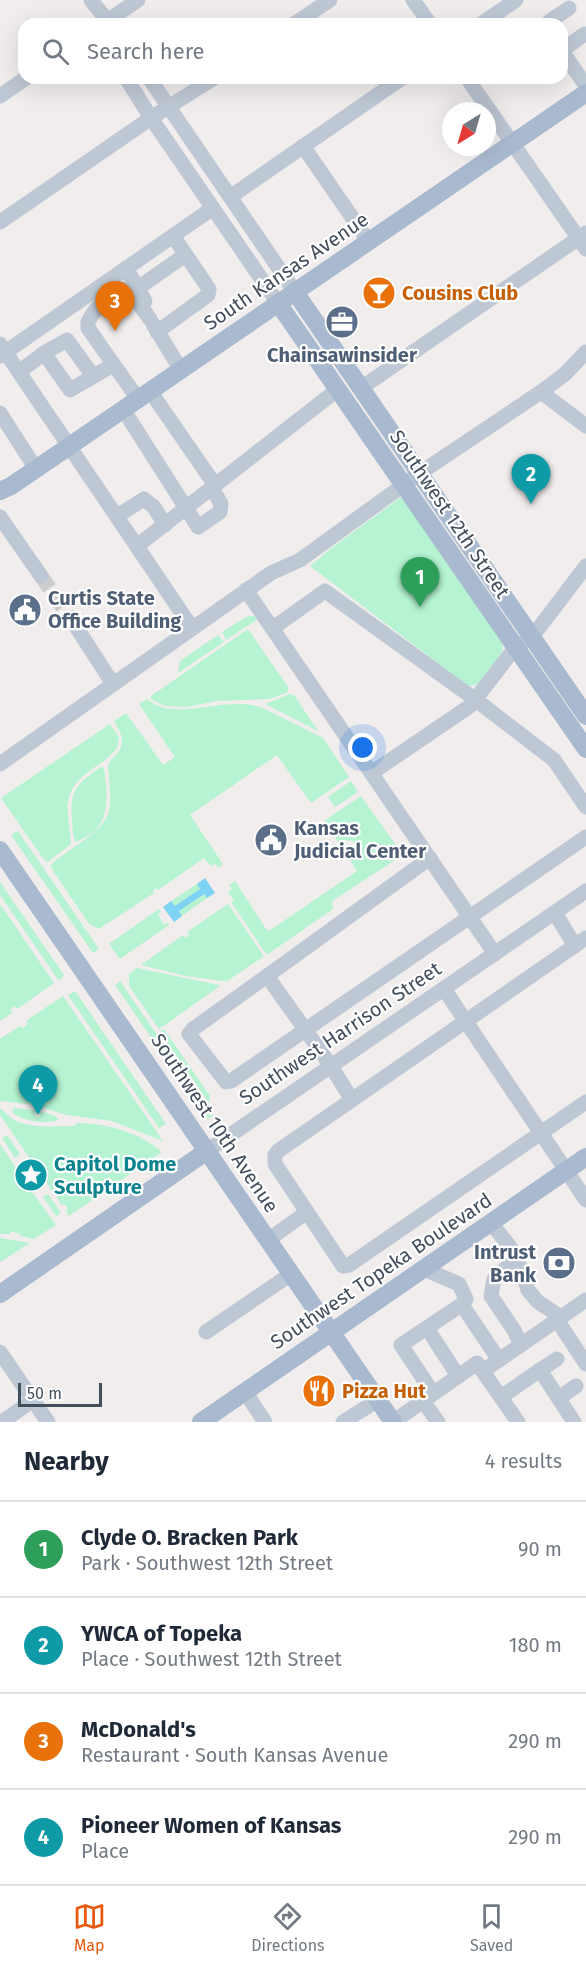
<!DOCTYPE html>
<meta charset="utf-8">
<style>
body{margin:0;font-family:"Fira Sans",sans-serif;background:#f2f2f3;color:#1f2937}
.compass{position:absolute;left:442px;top:102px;width:54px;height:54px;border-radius:50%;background:#fff;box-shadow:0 6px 24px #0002;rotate:217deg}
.scale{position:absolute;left:18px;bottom:15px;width:84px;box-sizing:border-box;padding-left:6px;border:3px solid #434e5c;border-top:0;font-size:16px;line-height:21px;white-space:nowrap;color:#434e5c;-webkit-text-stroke:4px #fff;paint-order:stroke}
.you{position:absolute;left:363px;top:748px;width:21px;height:21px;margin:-15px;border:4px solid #fff;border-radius:50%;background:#1a73e8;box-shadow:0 0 0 9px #1a73e833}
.badge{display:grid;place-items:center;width:39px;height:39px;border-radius:50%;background:#ea580c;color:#fff;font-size:20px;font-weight:700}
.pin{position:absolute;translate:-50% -50px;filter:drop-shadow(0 2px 3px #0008)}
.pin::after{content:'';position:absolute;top:32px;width:21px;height:18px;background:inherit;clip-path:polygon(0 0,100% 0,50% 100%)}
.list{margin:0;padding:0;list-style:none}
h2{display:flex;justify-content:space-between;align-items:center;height:78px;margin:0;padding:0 24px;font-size:26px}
h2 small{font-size:20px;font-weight:400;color:#747a83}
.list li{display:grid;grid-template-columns:39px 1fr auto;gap:18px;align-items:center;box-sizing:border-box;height:96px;padding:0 24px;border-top:2px solid #e0e1e3}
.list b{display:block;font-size:22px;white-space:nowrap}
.list p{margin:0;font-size:20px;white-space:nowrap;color:#747a83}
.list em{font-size:20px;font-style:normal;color:#747a83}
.icon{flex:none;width:33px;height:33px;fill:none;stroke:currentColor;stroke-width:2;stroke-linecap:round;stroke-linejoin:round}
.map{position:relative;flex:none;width:586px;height:1422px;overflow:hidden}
.search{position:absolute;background:#fff;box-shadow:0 6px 24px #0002;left:18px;right:18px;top:18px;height:66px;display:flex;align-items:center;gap:15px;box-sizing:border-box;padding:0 21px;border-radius:18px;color:#747a83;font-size:22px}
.sheet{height:462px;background:#fff}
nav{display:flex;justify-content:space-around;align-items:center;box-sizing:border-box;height:84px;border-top:2px solid #e0e1e3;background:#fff;font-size:16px;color:#747a83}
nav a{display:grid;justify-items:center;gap:3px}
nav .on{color:#ea580c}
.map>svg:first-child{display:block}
.green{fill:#b5f3d2}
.water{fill:#7ed2f4}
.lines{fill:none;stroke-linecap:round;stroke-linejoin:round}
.minor-tunnel{stroke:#cdcdcf;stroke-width:15;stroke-dasharray:15 8;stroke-linecap:butt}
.minor{stroke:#bec8d4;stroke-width:15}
.major{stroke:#a9b9cf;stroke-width:18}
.labels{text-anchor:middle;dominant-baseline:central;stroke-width:4.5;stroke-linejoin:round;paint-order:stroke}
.street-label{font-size:20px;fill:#434e5c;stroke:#fff}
.food-label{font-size:20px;font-weight:bold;fill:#c56008;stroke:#fff;text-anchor:start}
.service-label{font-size:20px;font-weight:bold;fill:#4e5e75;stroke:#fff;text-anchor:start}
.culture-label{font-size:20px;font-weight:bold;fill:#0d838f;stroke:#fff;text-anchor:start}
</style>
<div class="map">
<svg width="586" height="1422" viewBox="0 0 586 1422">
<rect width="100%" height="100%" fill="#f0edec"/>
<g class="green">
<path d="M 400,498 L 403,498 L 499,636 L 503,645 L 502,653 L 478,684 L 468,686 L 310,566 L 333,547 Z"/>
<path d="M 248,616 L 254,616 L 258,619 L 226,640 L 222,632 Z"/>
<path d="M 248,629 L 288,687 L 288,692 L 270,699 L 218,701 L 186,707 L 165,706 L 151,699 L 151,696 Z"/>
<path d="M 218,635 L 224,642 L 178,673 L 180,661 Z"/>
<path d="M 290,694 L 294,695 L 318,731 L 265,704 Z"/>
<path d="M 147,699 C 175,724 224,694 263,708 L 323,738 L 349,777 L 311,803 L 277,755 L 190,815 L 223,864 L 218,868 L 215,864 L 211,866 L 204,858 L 158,890 L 156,888 L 153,891 L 154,893 L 99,929 L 89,924 L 50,866 C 57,858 68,852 76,846 C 117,818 111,811 108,765 C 110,760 114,758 117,754 C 127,742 120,732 114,721 L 126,713 L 163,765 L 175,757 L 139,704 Z"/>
<path d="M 110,724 L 119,737 L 117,748 C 111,757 101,763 92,769 C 58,794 69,808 71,844 L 48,862 L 45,861 L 1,798 Z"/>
<path d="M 101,767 L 104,768 C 108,800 112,830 75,842 C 73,834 72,826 72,818 C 69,790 79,782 101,767 Z"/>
<path d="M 351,781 L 358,792 L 335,807 L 328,797 Z"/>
<path d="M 361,796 L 403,855 L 332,901 L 333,909 L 268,954 L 266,954 L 231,902 L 234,900 L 228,892 L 232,889 L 229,885 L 235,881 L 266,929 L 269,931 L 357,871 L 346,854 L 356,846 L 353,841 L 345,840 L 339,843 L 324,821 Z"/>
<path d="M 18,831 L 99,949 L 93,953 L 11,835 Z"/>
<path d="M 0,882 L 64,975 L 59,981 L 0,895 Z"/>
<path d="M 197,884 L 201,889 L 175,906 L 171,901 Z"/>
<path d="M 204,894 L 207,898 L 182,916 L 178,911 Z"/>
<path d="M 0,904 L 54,983 L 17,1009 L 15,1006 L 10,1010 L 12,1013 L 0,1021 Z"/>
<path d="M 228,904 L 263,955 L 263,957 L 227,981 L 223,981 L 186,976 L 141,965 L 183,935 L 185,938 L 189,935 L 187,932 Z"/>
<path d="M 159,909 L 161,912 L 158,915 L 164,925 L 168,923 L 169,925 L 120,959 L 109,944 Z"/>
<path d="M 137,968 L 219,985 L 220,986 L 159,1029 L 129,986 L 129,974 Z"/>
<path d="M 120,981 L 213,1116 L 207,1119 L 115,985 Z"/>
<path d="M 75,991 L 166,1124 L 159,1128 L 68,995 Z"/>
<path d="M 63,996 L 163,1141 L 112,1121 L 67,1115 L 34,1105 L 0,1101 L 0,1039 L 20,1026 L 23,1028 L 28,1024 L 26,1021 Z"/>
<path d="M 164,1029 L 210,1096 L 209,1103 L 160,1032 Z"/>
<path d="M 0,1108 C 5,1112 10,1118 16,1121 C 33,1129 57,1126 75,1126 L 76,1123 C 106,1123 139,1132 162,1152 L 69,1216 L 66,1210 L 68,1208 L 64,1204 L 62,1205 L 42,1176 L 45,1173 L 38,1163 L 35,1166 L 0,1115 Z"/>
<path d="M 14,1108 L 36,1110 L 35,1116 L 39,1117 L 41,1111 L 55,1116 L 59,1120 C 45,1124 23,1122 12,1112 Z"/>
<path d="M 7,1135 L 20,1154 L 15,1158 L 2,1138 Z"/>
<path d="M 0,1144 L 21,1175 L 18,1177 L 25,1188 L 28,1186 L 56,1225 L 34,1239 L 20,1236 L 20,1234 L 11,1231 L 10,1234 L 0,1234 Z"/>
<path d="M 48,1194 L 61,1213 L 56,1216 L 43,1197 Z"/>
<path d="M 0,1238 L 30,1243 L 0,1262 Z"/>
</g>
<path class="water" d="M 205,878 L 215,893 L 207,898 L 204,894 L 179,911 L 182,916 L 174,922 L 163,907 L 171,901 L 175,906 L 200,889 L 197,884 Z"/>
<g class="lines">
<path class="minor-tunnel" d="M 41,576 L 73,622"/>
<g class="minor">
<path d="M 91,0 L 110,24"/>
<path d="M 413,0 L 430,24"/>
<path d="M 107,21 L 138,0"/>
<path d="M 294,24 L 330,0"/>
<path d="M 481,24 L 516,0"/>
<path d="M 551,24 L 550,21 L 569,8"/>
<path d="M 562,50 L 585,34"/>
<path d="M 562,51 L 586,86"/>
<path d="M 126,78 L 151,118 L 278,303"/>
<path d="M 149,78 L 295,292"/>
<path d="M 467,78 L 586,249"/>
<path d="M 0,96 L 26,78"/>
<path d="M 303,146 L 369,242"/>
<path d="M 230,197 L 402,78"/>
<path d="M 0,222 L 151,118 L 214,78"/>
<path d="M 126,268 L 145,301"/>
<path d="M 138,288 L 185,255"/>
<path d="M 153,324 L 181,370"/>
<path d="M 157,332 L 208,295 L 209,289 L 173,236"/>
<path d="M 0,344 L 192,628"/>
<path d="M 44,353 L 70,390 L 113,365"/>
<path d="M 0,356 L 213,208"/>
<path d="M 19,372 L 44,353 L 67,340 L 93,376"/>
<path d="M 361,388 L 586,233"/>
<path d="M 150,391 L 215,485"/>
<path d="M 541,392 L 586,426"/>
<path d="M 138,399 L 88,328 L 88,322 C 94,309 108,295 122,289 L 131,293 L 150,319"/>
<path d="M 123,409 L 198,527 L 220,512 L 221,504 L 212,488"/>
<path d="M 0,413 L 36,469"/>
<path d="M 117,516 L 144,499 L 154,507 L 165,525"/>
<path d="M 0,517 L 41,576"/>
<path d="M 137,546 L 337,390"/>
<path d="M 246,590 L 495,954"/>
<path d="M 73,622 L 113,684"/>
<path d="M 273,628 L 325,591 L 476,700 L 554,760 L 586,807"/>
<path d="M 0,764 L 271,573 L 300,560 L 420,473 L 541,392 L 565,374 L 586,352"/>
<path d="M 373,772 L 470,706 L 515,648 L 532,637 L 586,566"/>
<path d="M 555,913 L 575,946"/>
<path d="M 586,938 L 278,1151 L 275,1155 L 275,1164 L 343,1266 L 349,1265 L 586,1102"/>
<path d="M 267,976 L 193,1029 L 189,1034 L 226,1082 L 231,1081 L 586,837"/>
<path d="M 444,989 L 586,1200"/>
<path d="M 352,1100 L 331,1066 L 267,976 L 430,858"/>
<path d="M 207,1151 L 586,891"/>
<path d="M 491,1223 L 511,1248 L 521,1269 L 528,1290 L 538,1302 L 561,1317"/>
<path d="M 268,1240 L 307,1212"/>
<path d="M 516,1259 L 494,1279 L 491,1296 L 514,1330 L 521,1345"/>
<path d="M 424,1269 L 459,1284 L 466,1299 L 464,1303 L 401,1345 L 433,1393"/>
<path d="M 462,1305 L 499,1360"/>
<path d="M 557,1320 L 586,1364"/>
<path d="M 427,1328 L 458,1376"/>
<path d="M 206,1332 L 291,1274"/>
<path d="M 0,1352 L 48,1422"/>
<path d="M 540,1370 L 557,1359"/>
<path d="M 483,1371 L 586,1300"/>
<path d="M 245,1392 L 265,1422"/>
<path d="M 501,1397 L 540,1370 L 574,1422"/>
<path d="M 559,1398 L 576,1386"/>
<path d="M 423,1401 L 438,1422"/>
<path d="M 2,1422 L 33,1400"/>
<path d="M 343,1422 L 378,1400"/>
<path d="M 393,1422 L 477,1363 L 518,1422"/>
</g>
<g class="major">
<path d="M 295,292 L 586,716"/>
<path d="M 278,303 L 586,749"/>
<path d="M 0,491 L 11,486 L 586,93"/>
<path d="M 0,850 L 393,1422"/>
<path d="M 0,1294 L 207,1151"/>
<path d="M 201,1422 L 586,1157"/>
</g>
</g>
<defs>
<g id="bar-disc" transform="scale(1.725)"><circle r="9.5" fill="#e8710a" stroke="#fff"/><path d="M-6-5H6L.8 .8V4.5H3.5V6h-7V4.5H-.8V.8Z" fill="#fff"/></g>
<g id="office-disc" transform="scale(1.725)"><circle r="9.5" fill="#5c6f8a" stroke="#fff"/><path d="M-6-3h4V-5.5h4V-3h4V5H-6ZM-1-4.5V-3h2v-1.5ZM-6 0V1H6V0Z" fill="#fff"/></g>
<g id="civic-disc" transform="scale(1.725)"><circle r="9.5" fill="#5c6f8a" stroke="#fff"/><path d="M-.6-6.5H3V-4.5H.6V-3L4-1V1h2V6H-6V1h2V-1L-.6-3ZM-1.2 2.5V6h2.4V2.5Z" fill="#fff"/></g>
<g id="sight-disc" transform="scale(1.725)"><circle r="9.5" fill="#0f9aa8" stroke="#fff"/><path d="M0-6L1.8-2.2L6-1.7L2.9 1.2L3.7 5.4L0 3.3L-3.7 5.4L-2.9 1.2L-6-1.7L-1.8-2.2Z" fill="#fff"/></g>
<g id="bank-disc" transform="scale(1.725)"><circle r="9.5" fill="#5c6f8a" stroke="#fff"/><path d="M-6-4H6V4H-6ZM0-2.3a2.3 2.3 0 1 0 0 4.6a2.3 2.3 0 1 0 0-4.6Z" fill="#fff"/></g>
<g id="restaurant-disc" transform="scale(1.725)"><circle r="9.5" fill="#e8710a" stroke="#fff"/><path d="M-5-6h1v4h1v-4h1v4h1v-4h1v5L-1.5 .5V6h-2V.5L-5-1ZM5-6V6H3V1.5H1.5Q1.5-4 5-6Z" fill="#fff"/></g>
</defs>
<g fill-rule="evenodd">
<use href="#bar-disc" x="379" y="293"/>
<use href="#office-disc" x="342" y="322"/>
<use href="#civic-disc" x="25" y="610"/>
<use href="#civic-disc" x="271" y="840"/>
<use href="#sight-disc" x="31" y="1175"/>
<use href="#bank-disc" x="559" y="1263"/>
<use href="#restaurant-disc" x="319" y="1391"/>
</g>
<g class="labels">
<g class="street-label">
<text transform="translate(286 271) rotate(-34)">South Kansas Avenue</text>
<text transform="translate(450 514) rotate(56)">Southwest 12th Street</text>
<text transform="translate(340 1033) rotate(-34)">Southwest Harrison Street</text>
<text transform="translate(215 1123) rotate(56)">Southwest 10th Avenue</text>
<text transform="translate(381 1271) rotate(-34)">Southwest Topeka Boulevard</text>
</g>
<g class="food-label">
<text x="402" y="293">Cousins Club</text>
<text x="342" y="1391">Pizza Hut</text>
</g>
<g class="service-label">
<text x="342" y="355" text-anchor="middle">Chainsawinsider</text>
<text x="48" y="598">Curtis State<tspan x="48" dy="23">Office Building</tspan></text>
<text x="294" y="828">Kansas<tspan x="294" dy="23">Judicial Center</tspan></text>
<text x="536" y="1252" text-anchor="end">Intrust<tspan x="536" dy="23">Bank</tspan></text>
</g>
<g class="culture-label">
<text x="54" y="1164">Capitol Dome<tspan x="54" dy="23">Sculpture</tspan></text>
</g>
</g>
</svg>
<svg class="compass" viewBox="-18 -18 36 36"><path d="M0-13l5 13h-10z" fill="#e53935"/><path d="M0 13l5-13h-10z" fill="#747a83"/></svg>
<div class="scale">50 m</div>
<div class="you"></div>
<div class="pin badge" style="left:420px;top:607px;background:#2e9e5b">1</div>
<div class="pin badge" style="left:531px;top:504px;background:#0f9aa8">2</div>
<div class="pin badge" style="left:115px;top:331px;background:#e8710a">3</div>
<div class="pin badge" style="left:38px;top:1115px;background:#0f9aa8">4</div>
<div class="search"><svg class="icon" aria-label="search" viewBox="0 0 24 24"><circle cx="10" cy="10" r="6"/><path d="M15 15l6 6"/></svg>Search here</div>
</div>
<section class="sheet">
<h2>Nearby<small>4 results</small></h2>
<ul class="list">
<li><span class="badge" style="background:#2e9e5b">1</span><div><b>Clyde O. Bracken Park</b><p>Park · Southwest 12th Street</p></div><em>90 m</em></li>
<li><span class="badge" style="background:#0f9aa8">2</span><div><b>YWCA of Topeka</b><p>Place · Southwest 12th Street</p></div><em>180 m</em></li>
<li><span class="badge" style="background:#e8710a">3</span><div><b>McDonald's</b><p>Restaurant · South Kansas Avenue</p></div><em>290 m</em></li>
<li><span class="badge" style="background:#0f9aa8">4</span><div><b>Pioneer Women of Kansas</b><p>Place</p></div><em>290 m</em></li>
</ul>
</section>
<nav>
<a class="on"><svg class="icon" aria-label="map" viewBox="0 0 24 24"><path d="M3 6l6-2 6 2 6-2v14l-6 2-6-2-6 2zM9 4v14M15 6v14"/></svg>Map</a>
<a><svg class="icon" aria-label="directions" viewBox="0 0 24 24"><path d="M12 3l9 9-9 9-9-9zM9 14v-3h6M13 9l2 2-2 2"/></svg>Directions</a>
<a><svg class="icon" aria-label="saved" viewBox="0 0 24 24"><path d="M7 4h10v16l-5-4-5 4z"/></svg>Saved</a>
</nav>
